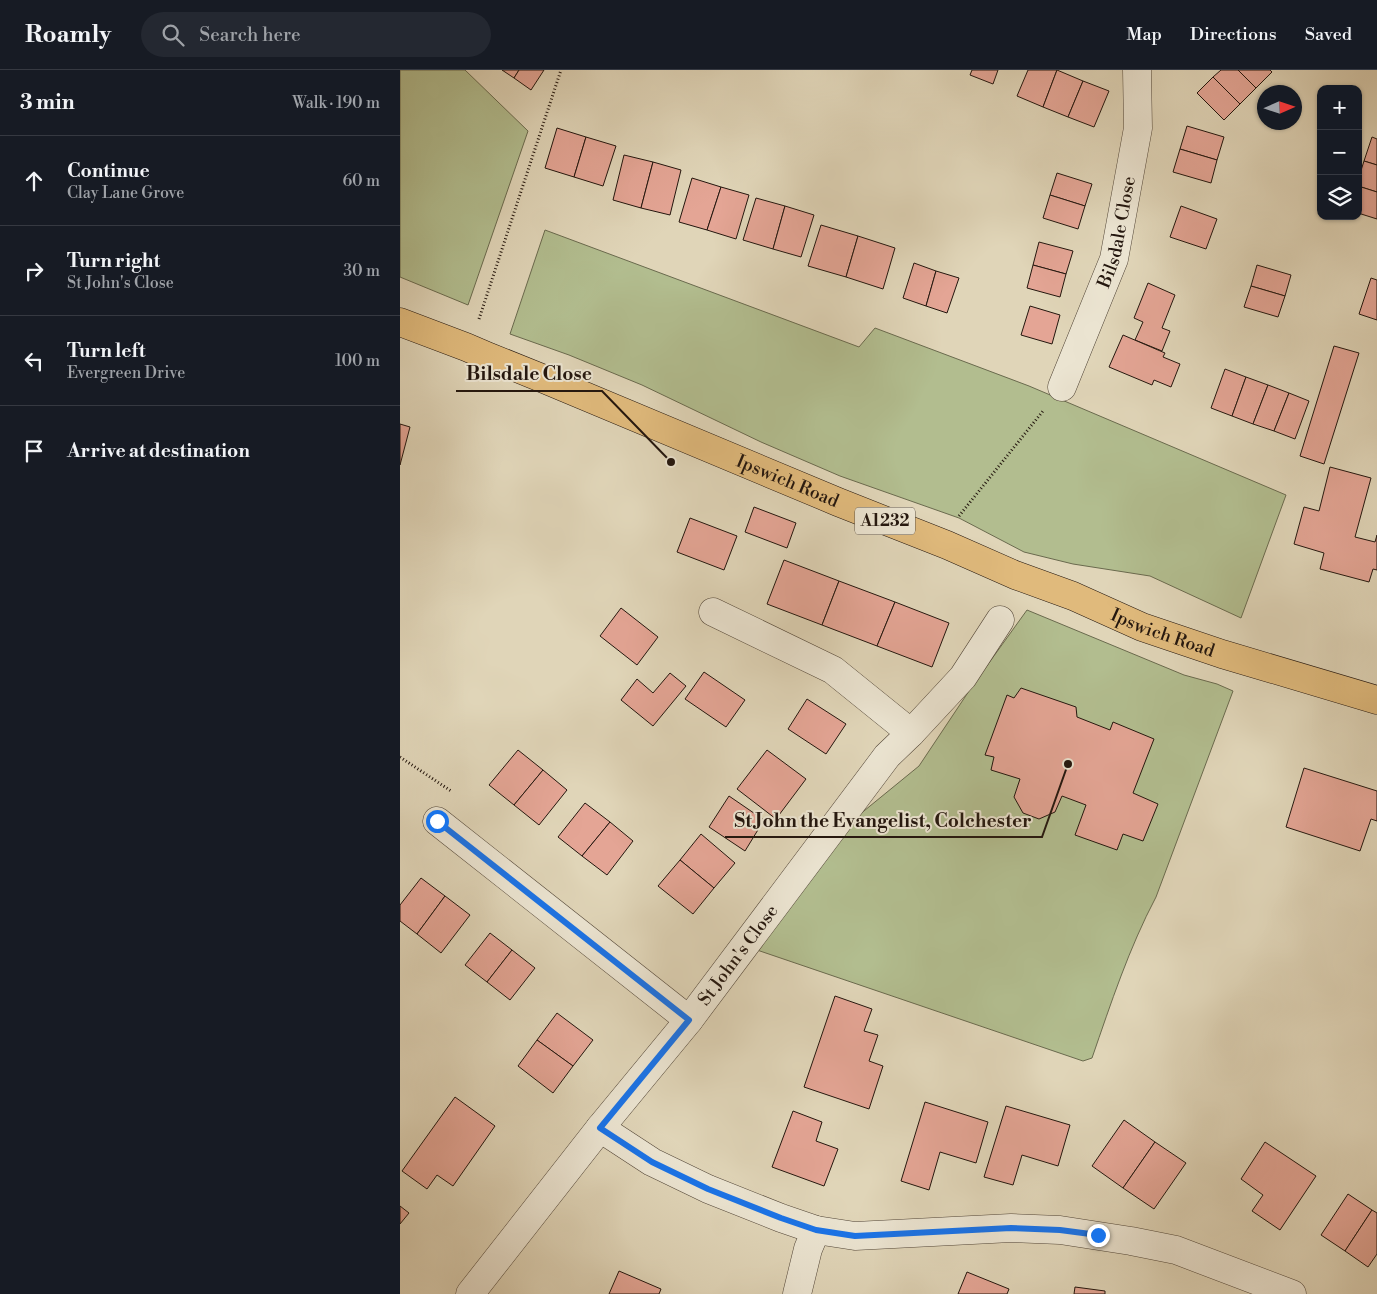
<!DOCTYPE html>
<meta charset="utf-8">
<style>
body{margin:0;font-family:"Libre Bodoni",serif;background:#242831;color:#f1f3f6}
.controls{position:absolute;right:15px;top:15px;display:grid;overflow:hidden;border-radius:10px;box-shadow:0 1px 4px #0004}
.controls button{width:45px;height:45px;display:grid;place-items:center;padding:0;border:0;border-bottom:1px solid #363941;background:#171b24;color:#f1f3f6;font:25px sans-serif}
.compass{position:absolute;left:857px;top:15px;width:45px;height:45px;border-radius:50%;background:#171b24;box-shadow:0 1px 4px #0004;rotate:87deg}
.stop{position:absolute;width:15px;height:15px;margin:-11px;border:4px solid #1a73e8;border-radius:50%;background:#fff}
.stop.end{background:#1a73e8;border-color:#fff;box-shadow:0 1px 5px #0008}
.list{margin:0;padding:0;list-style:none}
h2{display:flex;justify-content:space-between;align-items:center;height:65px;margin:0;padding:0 20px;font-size:21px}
h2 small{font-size:16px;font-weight:400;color:#9ea1a6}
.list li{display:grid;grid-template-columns:32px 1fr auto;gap:15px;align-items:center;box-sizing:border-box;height:90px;padding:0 20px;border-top:1px solid #363941}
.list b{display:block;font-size:19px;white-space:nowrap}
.list p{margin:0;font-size:16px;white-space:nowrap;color:#9ea1a6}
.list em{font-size:16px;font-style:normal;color:#9ea1a6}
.icon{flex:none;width:28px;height:28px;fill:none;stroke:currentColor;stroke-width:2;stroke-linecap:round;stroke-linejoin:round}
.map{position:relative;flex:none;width:977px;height:1224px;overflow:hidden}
header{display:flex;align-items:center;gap:30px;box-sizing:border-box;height:70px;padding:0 25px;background:#171b24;border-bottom:1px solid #363941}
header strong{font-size:24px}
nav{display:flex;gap:28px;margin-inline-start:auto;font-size:18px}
.search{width:350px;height:45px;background:#242831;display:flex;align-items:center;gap:12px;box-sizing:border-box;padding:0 18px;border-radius:28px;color:#9ea1a6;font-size:19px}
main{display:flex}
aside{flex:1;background:#171b24}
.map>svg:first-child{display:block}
.green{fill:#b2bd8f;stroke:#6a6a4e}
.building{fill:#e4a595;stroke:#23160e}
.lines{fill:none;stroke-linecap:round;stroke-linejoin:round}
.minor-casing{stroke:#524638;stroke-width:29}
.major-casing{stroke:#23160e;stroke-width:29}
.path{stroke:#23160e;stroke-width:3;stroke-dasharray:1 2.5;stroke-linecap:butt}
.minor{stroke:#ebe4d1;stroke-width:28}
.major{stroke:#e0ba7c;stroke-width:28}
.route{stroke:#1a73e8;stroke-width:6}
.labels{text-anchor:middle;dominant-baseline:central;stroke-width:4;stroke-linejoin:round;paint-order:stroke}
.shield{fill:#ebe4d1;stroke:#5f5448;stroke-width:1}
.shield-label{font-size:16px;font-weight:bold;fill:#23160e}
.street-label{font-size:18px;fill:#23160e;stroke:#ebe4d1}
.leader{fill:none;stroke:#23160e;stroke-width:2}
.callout-dot{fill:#23160e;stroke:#ebe4d1;stroke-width:2}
.callout-label{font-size:19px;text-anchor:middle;font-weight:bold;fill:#23160e;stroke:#ebe4d1;stroke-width:4;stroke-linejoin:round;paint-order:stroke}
</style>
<header>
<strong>Roamly</strong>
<div class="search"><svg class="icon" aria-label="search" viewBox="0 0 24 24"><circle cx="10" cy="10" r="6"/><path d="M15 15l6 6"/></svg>Search here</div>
<nav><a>Map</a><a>Directions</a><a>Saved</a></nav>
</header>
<main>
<aside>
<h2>3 min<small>Walk · 190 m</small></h2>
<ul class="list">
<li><svg class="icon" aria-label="ahead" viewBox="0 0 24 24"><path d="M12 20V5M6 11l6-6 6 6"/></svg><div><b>Continue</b><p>Clay Lane Grove</p></div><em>60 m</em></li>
<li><svg class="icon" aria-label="right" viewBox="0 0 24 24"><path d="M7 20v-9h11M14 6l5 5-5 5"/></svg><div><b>Turn right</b><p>St John's Close</p></div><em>30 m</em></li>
<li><svg class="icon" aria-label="left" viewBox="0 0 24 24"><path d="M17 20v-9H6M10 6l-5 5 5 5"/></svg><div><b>Turn left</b><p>Evergreen Drive</p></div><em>100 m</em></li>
<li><svg class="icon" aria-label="arrive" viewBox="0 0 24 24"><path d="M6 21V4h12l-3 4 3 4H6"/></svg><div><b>Arrive at destination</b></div></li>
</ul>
</aside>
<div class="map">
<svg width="977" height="1224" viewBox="0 0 977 1224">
<rect width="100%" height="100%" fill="#e0d5b8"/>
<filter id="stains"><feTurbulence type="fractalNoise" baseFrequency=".004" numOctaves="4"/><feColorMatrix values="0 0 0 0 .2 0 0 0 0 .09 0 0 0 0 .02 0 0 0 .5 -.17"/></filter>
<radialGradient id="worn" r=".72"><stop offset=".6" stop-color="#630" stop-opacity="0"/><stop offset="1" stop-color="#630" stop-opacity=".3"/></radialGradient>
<g class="green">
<path d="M 0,0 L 65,0 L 128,61 L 68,235 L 0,207 Z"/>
<path d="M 145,160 L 459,277 L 475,258 L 629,316 L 886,425 L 841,548 L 750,506 L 673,494 L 624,482 L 559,448 L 440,406 L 361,372 L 242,315 L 169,285 L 110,264 Z"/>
<path d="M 627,540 L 784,605 L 817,614 L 833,621 L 756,827 C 729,878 711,933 692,988 L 683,991 L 357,880 L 459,745 L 519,696 L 573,615 Z"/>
</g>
<g class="building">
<path d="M 102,0 L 119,0 L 114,8 Z"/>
<path d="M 119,0 L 144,0 L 131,20 L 114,8 Z"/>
<path d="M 572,0 L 598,0 L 593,14 L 570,5 Z"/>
<path d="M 628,0 L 657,0 L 643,37 L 617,26 Z"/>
<path d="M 657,0 L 683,11 L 668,47 L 643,37 Z"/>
<path d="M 821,0 L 838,0 L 856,18 L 840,34 L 813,7 Z"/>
<path d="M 838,0 L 870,0 L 872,2 L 856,18 Z"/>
<path d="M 813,7 L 840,34 L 824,50 L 797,23 Z"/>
<path d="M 683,11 L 709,21 L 694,57 L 668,47 Z"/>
<path d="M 787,56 L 824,67 L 817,90 L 780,79 Z"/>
<path d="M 157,58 L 186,67 L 174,107 L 145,98 Z"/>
<path d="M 186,67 L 216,76 L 203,116 L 174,107 Z"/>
<path d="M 972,67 L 977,69 L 977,95 L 964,91 Z"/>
<path d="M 780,79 L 817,90 L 811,113 L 773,102 Z"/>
<path d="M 224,85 L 253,92 L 241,138 L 213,130 Z"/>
<path d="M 964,91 L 977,95 L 977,122 L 958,116 L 958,110 Z"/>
<path d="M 253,92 L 281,100 L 270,145 L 241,138 Z"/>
<path d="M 657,103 L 692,114 L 685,136 L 650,125 Z"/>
<path d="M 292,108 L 321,117 L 307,160 L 279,152 Z"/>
<path d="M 958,116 L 977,122 L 977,149 L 958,143 Z"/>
<path d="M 321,117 L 349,125 L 336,169 L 307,160 Z"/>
<path d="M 650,125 L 685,136 L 678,159 L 643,148 Z"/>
<path d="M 356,128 L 385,136 L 373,179 L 343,170 Z"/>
<path d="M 385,136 L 414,145 L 401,187 L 373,179 Z"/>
<path d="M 781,136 L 817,149 L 806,179 L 770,167 Z"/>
<path d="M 421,155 L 458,166 L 446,207 L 408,196 Z"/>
<path d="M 458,166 L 495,178 L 483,219 L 446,207 Z"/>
<path d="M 639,172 L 673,181 L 666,204 L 633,195 Z"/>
<path d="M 514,193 L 536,201 L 526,236 L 503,228 Z"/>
<path d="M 633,195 L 666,204 L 660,227 L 627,218 Z"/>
<path d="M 857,195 L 891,205 L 885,226 L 851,216 Z"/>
<path d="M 536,201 L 559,208 L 547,243 L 526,236 Z"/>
<path d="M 971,208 L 977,210 L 977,250 L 959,244 Z"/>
<path d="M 748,213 L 775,225 L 762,258 L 770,261 L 762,281 L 735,270 L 743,252 L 734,248 Z"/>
<path d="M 851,216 L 885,226 L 878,247 L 844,237 Z"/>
<path d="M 630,236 L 660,245 L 652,274 L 621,265 Z"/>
<path d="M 723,265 L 765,283 L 763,287 L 780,294 L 771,317 L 754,310 L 752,315 L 709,297 Z"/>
<path d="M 934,276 L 959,283 L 924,394 L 900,386 Z"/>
<path d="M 825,299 L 846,307 L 832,346 L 811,338 Z"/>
<path d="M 846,307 L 868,315 L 853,354 L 832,346 Z"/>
<path d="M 868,315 L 889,323 L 874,361 L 853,354 Z"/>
<path d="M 889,323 L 909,331 L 895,369 L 874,361 Z"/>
<path d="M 0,354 L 10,357 L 0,395 Z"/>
<path d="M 930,397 L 971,408 L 955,467 L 975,472 L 977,465 L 977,500 L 973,499 L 969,512 L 920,499 L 924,483 L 894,474 L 904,437 L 919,441 Z"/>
<path d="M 354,437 L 396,453 L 387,478 L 345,462 Z"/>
<path d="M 290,448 L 337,466 L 324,500 L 277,482 Z"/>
<path d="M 384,490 L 439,511 L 422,555 L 367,534 Z"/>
<path d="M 439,511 L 495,532 L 477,576 L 422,555 Z"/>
<path d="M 495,532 L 549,553 L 532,597 L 477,576 Z"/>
<path d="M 221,538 L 258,567 L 237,595 L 200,566 Z"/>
<path d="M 304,602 L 345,630 L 326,657 L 285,629 Z"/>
<path d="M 270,603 L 286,616 L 253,656 L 221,630 L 237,609 L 253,623 Z"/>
<path d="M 621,618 L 676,637 L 677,647 L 710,660 L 713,652 L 754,669 L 733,723 L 758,734 L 743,771 L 723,764 L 717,780 L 675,765 L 686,735 L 662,726 L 655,742 L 639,749 L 623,743 L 614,727 L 620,709 L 591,700 L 594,687 L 585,685 L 607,625 L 614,628 Z"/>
<path d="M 407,629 L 446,654 L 426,684 L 388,659 Z"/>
<path d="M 118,680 L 143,700 L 114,735 L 89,715 Z"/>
<path d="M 367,680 L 406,709 L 376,749 L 337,719 Z"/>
<path d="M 904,698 L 977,721 L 977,751 L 971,749 L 960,781 L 886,757 Z"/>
<path d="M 143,700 L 167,720 L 139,755 L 114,735 Z"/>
<path d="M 329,726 L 364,750 L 345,781 L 309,757 Z"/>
<path d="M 185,733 L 210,752 L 182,786 L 158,767 Z"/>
<path d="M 210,752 L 233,771 L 207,805 L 182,786 Z"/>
<path d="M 301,764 L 335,793 L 314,818 L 280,790 Z"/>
<path d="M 280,790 L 314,818 L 293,844 L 258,816 Z"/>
<path d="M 21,808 L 45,826 L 17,864 L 0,851 L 0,835 Z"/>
<path d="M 45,826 L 70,845 L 41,883 L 17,864 Z"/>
<path d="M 90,863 L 112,880 L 87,912 L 65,895 Z"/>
<path d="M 112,880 L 135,898 L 110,930 L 87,912 Z"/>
<path d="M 435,926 L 472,939 L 464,961 L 478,965 L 469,991 L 483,996 L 469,1039 L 404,1017 Z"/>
<path d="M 157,943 L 193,970 L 173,996 L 137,970 Z"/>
<path d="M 137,970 L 173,996 L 153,1023 L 118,996 Z"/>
<path d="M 55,1027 L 95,1056 L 53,1116 L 37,1105 L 27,1119 L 2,1101 Z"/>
<path d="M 525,1032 L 588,1052 L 576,1093 L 540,1082 L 529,1120 L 501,1111 Z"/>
<path d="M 606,1036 L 670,1055 L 658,1096 L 622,1085 L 613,1115 L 584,1107 Z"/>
<path d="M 393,1041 L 422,1052 L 416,1071 L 438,1079 L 424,1116 L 372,1097 Z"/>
<path d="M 724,1050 L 755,1072 L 723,1118 L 692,1096 Z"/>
<path d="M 755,1072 L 786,1093 L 754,1139 L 723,1118 Z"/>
<path d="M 865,1072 L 916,1106 L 880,1160 L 852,1141 L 863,1125 L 841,1109 Z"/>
<path d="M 948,1124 L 972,1140 L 945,1181 L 921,1165 Z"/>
<path d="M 0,1136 L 9,1143 L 0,1154 Z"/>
<path d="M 972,1140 L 977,1143 L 977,1184 L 968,1197 L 945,1181 Z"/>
<path d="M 219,1201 L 261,1219 L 259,1224 L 209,1224 Z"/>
<path d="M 567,1202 L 609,1219 L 607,1224 L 558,1224 Z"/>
<path d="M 675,1217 L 705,1221 L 705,1224 L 674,1224 Z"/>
</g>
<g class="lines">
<g class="minor-casing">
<g id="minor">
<path id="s1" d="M 662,317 L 714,189 L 738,58 L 737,0"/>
<path d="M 313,542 L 433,600 L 511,663"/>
<path d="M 37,751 L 289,950"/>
<path d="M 200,1058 L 252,1092 L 308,1119 L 381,1148 L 416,1160 L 455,1166 L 611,1158 L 660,1160 L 731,1171 L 776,1180 L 892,1224"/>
<path id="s2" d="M 70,1224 L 200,1058 L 289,950 L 487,686 L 511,663 L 563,607 L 600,550"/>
<path d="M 397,1224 L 408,1179 L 416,1160"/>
</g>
</g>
<g class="major-casing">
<g id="major">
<path id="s3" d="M 0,252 L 66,277 L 87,286 L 144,309 L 438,432 L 547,475 L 615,505 L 673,526 L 742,557 L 822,584 L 977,630"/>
</g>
</g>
<g class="path">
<path d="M 79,249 L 161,0"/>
<path d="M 559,446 L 643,341"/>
<path d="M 0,687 L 51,721"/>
</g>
<use href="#minor" class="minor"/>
<use href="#major" class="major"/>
</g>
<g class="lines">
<path class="route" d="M 37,751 L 289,950 L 200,1058 L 252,1092 L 308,1119 L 381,1148 L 416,1160 L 455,1166 L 611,1158 L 660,1160 L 698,1165"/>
</g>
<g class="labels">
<rect class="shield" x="455" y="437.5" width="60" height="27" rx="4"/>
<g class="shield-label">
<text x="485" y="451">A1232</text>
</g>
<g class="street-label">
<text stroke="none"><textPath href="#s1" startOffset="165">Bilsdale Close</textPath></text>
<text stroke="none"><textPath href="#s3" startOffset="419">Ipswich Road</textPath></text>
<text stroke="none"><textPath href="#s3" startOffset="824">Ipswich Road</textPath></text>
<text stroke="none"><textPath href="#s2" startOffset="432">St John's Close</textPath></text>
</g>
</g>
<path class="leader" d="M271 392L202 321H56M668 694L642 767H325"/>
<g class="callout-dot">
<circle cx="271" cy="392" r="5"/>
<circle cx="668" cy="694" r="5"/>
</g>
<g class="callout-label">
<text x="129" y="310">Bilsdale Close</text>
<text x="483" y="757">St John the Evangelist, Colchester</text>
</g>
<rect width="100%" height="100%" filter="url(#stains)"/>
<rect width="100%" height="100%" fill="url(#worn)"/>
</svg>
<div class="controls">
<button>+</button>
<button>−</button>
<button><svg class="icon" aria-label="layers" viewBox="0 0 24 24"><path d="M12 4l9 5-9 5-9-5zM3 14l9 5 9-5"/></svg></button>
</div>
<svg class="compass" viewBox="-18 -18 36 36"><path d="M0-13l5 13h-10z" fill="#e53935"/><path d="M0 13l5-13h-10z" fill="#9ea1a6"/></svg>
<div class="stop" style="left:37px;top:751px"></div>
<div class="stop end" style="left:698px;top:1165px"></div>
</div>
</main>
